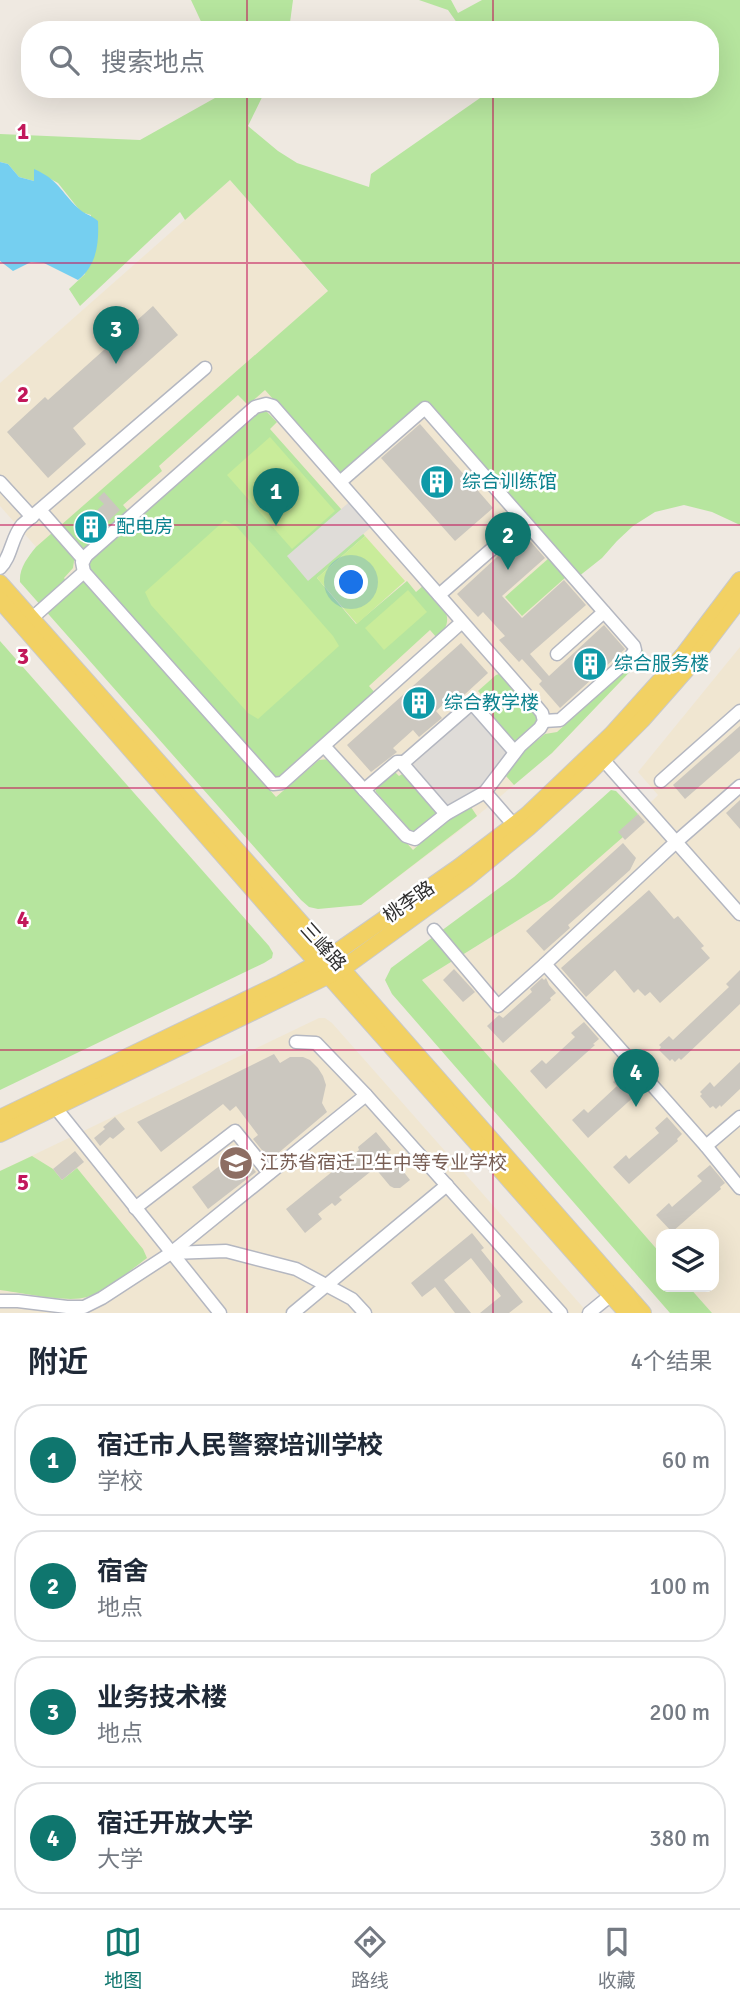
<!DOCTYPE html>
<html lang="zh">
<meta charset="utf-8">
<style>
body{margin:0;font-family:Signika,"Noto Sans SC",sans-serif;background:#f6f6f7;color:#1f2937}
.controls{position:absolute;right:21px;bottom:21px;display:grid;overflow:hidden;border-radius:14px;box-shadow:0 7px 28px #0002}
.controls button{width:63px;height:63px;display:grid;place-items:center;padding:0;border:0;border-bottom:2px solid #e0e1e3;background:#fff;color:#1f2937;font:35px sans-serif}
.you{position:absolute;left:352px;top:583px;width:24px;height:24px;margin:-18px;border:5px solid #fff;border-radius:50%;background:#1a73e8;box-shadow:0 0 0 10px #1a73e833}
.badge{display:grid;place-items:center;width:46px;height:46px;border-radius:50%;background:#0f766e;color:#fff;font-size:23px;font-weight:700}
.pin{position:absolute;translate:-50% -58px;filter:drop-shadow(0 2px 4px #0008)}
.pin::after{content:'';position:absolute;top:37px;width:24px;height:21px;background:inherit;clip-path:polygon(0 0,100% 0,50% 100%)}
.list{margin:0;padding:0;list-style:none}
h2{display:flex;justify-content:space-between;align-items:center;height:91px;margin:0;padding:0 28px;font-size:30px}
h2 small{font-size:23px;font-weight:400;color:#747a83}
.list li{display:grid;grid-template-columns:46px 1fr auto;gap:21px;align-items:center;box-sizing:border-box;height:112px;margin:0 14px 14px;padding:0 14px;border:2px solid #e0e1e3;border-radius:28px}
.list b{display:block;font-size:26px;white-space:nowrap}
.list p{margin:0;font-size:23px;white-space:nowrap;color:#747a83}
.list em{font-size:23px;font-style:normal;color:#747a83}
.icon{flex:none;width:38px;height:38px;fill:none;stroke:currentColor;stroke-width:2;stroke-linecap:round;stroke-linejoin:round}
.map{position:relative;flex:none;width:740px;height:1313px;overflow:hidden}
.search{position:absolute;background:#fff;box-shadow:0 7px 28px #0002;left:21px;right:21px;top:21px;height:77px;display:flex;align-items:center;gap:18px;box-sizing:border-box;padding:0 24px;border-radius:28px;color:#747a83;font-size:26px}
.sheet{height:595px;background:#fff}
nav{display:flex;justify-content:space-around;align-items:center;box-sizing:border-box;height:98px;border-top:2px solid #e0e1e3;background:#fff;font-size:19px;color:#747a83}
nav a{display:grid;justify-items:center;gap:4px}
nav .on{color:#0f766e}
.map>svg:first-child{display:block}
.education{fill:#f0e6d1}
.green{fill:#b6e59e}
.pitch{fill:#c9ec9a}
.plaza{fill:#dfdcd8}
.water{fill:#75cff0}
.building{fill:#cbc7bf}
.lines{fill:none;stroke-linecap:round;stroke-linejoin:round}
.minor-casing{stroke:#b4b7c1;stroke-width:15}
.major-casing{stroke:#c9c9c9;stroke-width:18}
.minor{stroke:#fff;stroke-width:12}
.major{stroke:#f2d163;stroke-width:16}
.grid{fill:none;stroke:#c2185b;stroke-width:2;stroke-opacity:0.55}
.labels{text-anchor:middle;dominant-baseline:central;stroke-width:5;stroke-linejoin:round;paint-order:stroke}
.culture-label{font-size:19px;fill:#0d838f;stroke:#fff;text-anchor:start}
.street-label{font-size:19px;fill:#2e2e2e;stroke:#fff}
.education-label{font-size:19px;fill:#785e54;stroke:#fff;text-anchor:start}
.grid-label{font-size:23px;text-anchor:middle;font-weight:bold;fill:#c2185b;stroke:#fff;stroke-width:5;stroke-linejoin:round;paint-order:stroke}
</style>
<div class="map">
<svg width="740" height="1313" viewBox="0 0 740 1313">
<rect width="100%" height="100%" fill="#efe9e1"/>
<g class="education">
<path d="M 230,180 L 644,652 L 642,659 L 552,753 L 458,832 L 361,905 L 352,906 L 0,506 L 0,383 Z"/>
<path d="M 740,647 L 740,1313 L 712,1313 L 689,1287 L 714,1287 L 714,1234 L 661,1234 L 661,1254 L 422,980 L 552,899 L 618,832 L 652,801 L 658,795 L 638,772 Z"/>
<path d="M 319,1018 L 325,1018 L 332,1023 L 588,1313 L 0,1313 L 0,1171 Z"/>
</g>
<g class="green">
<path d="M 191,0 L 293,0 L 289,30 L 205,30 Z"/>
<path d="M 419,0 L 451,0 L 458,13 L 482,0 L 740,0 L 740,525 L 712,512 L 684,505 L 655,512 L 633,526 L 617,541 L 602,558 L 578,577 L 426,404 L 340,474 L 265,390 L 248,405 L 238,395 L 159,466 L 162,471 L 123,505 L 129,512 L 74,561 L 73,568 L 64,578 L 73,589 L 84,579 L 276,797 L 319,760 L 330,759 L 413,850 L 449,817 L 471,807 L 477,816 L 361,905 L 318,909 L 309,907 L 301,900 L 20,582 C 19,568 28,557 36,547 L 328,291 L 230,180 L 185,220 L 180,212 L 80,306 L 69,289 L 85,274 L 91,215 L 81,212 L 58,183 L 34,170 L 34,181 L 19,177 L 8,164 L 0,162 L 0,134 L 140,140 L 231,89 L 266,89 L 248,126 L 278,151 L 297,163 L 369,187 L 371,174 L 493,89 L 710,89 L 710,30 L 462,30 L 448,10 Z"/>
<path d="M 263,411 L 267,412 L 277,422 L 270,429 L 365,536 L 317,578 L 356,624 L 407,581 L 416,592 L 424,585 C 439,604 460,616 437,638 L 430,630 L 369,686 L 376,694 L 285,776 L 276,778 L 271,775 L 91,573 L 89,565 L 92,559 L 258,413 Z"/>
<path d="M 549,558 L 566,577 L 522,616 L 505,597 Z"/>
<path d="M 0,641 L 269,946 L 273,953 L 272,958 L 264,963 L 0,1090 Z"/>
<path d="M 639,646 L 644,652 L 642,659 L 552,753 L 514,785 L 506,776 L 524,751 L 545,734 L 557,732 L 567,723 L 632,664 Z"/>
<path d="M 499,674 L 537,716 L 538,723 L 515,744 L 480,705 L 485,699 L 478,691 L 496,675 Z"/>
<path d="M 393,770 L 399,776 L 404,773 L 439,813 L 418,832 L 410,830 L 376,792 L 375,786 Z"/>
<path d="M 611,790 L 616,791 L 638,814 L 623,837 L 552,899 L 422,980 L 661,1254 L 661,1287 L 689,1287 L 712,1313 L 670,1313 L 392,994 L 385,980 L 391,968 L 514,877 Z"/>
<path d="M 32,1156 L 53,1169 L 62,1180 L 77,1168 L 143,1249 L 147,1258 C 132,1269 105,1292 87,1297 C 67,1303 23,1293 0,1290 L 0,1171 Z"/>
</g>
<g class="pitch">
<path d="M 270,437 L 335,511 L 292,549 L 227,475 Z"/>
<path d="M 225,520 L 237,527 L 333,636 L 339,646 L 258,719 L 248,713 L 151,605 L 145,592 Z"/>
<path d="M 365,536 L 405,581 L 357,624 L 317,578 Z"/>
<path d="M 408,590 L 427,612 L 384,650 L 365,628 Z"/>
</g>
<g class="plaza">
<path d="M 354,498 L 376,523 L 308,581 L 287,556 Z"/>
<path d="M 472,711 L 510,750 L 483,787 L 447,807 L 412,767 L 412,765 Z"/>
</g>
<path class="water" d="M 0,162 L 8,164 L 19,177 L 34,181 L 34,169 C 59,180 60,191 78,208 C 84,214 91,215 98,221 C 99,243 97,265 78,280 L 44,263 L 31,262 L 13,271 L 0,261 Z"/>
<g class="building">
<path d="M 153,306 L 178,335 L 73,428 L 86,444 L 48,478 L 7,432 L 45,397 L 48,400 Z"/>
<path d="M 420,424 L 493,508 L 455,541 L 381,458 Z"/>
<path d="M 104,492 L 120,510 L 85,543 L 74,531 L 104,504 L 98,498 Z"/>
<path d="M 523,533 L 545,558 L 502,596 L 522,618 L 564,580 L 586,605 L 530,654 L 549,676 L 604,625 L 625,649 L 560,708 L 539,684 L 542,681 L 522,659 L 519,662 L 499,640 L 505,636 L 483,612 L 478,617 L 457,594 Z"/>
<path d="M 461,643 L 488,673 L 463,696 L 458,691 L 436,711 L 442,718 L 419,737 L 413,730 L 393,748 L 397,752 L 371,772 L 347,745 Z"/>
<path d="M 740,726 L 740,751 L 685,799 L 673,785 Z"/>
<path d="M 740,800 L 740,829 L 726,813 Z"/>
<path d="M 638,814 L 645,822 L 625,840 L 618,832 Z"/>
<path d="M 623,843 L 636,858 L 630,870 L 568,925 L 570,928 L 544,951 L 526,931 Z"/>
<path d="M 649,890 L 674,919 L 678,916 L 704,946 L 701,948 L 710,958 L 660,1003 L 650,992 L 645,996 L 638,989 L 634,993 L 615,970 L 586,997 L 561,968 Z"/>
<path d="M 454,969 L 475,992 L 463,1002 L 443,980 Z"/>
<path d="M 740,970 L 740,1004 L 681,1060 L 679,1058 L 675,1062 L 672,1059 L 670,1061 L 659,1050 L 661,1047 L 659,1045 L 669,1036 L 673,1040 L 729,987 L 726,984 Z"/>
<path d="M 542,978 L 544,980 L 546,978 L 549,985 L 556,993 L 550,998 L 551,1000 L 503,1043 L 487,1026 L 499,1015 L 503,1018 L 532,992 L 530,989 Z"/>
<path d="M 584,1022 L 599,1039 L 593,1044 L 595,1045 L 546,1089 L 530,1071 L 542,1060 L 546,1064 L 575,1037 L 571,1033 Z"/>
<path d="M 274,1054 L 280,1063 L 290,1057 L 303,1057 L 310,1060 L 318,1068 L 323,1076 L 326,1085 L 322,1103 L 327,1112 L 270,1160 L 253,1139 L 258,1135 L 236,1106 L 230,1111 L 223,1104 L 161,1152 L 137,1122 Z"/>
<path d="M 740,1062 L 740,1089 L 721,1107 L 720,1105 L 716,1109 L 713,1106 L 710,1108 L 700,1096 L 702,1094 L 700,1092 L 710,1082 L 714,1087 Z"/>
<path d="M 625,1071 L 629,1075 L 630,1074 L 641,1088 L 635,1093 L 637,1094 L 588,1138 L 572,1120 L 584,1109 L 588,1113 L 617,1086 L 613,1082 Z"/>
<path d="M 115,1117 L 125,1129 L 113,1139 L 110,1137 L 100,1146 L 94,1138 L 105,1129 L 103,1127 Z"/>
<path d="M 667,1117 L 682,1134 L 677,1139 L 678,1141 L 629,1184 L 613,1167 L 626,1155 L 629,1159 L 659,1133 L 655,1128 Z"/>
<path d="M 376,1132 L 391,1150 L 388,1152 L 410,1180 L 400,1188 L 394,1188 L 390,1186 L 375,1168 L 339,1197 L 342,1200 L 335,1206 L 332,1203 L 318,1214 L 322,1219 L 305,1233 L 286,1209 L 359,1150 L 358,1147 Z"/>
<path d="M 75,1151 L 84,1162 L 62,1180 L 53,1169 Z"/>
<path d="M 239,1151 L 256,1172 L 208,1209 L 192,1187 Z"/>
<path d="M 710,1165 L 725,1183 L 720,1187 L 721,1189 L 672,1232 L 656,1215 L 669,1203 L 672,1207 L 702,1181 L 697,1176 Z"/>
<path d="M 472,1233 L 484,1248 L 481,1250 L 523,1302 L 509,1313 L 480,1313 L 501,1296 L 471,1258 L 444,1280 L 471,1313 L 455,1313 L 435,1287 L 422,1297 L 411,1283 Z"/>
</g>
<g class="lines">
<g class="minor-casing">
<g id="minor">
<path d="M 0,482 L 32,517"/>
<path d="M 340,482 L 425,408 L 634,646 L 635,650 L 629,659 L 560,720 L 544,721"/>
<path d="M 40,510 L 84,560"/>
<path d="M 0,568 C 12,556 11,538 22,525 L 205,368"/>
<path d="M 439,595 L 524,521"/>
<path d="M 31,619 L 84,572"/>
<path d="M 557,654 L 604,612"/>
<path d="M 324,746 L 406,836 L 415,839 L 446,814 L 485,792 L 520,746 L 540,728 L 544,721 L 542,713 L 537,707 L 273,406 L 266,404 L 255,407 L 87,555 L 82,562 L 84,572 L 273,784 L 282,783 L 462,622"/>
<path d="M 599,755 L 740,914"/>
<path d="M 403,763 L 472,703 L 515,752"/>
<path d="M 661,781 L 740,711"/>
<path d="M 740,786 L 676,842 L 545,964 L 706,1146 L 740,1188"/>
<path d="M 364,790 L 397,762 L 401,762 L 446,814"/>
<path d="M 485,792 L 519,831"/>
<path d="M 434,930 L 498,1006 L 545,964"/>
<path d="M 296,1042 L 316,1043 L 366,1095"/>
<path d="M 55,1107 L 220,1313"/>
<path d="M 706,1146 L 740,1117"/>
<path d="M 135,1208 L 235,1131 L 269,1173"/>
<path d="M 171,1253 L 226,1251 L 296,1269 L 352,1299 L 365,1313"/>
<path d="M 0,1301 L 18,1301 L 67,1307 L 84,1307 L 102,1298 L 171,1253 L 366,1095 L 561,1313"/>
<path d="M 293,1313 L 447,1185"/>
<path d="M 589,1313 L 611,1295"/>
</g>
</g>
<g class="major-casing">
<g id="major">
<path d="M 0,583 L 342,969 L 643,1313"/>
<path d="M 0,600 L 283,924 L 627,1313"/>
<path d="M 0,1118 L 281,983 L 331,956 L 459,867 L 527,815 L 612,734 L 684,654 L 740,580"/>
<path d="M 0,1134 L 342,969 L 466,879 L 528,828 L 590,772 L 642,720 L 686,670 L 740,599"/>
</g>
</g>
<use href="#minor" class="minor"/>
<use href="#major" class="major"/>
</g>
<path class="grid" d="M 247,0 L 247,30M 493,0 L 493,30M 247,89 L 247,1313M 493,89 L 493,1313M 0,263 L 740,263M 0,525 L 740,525M 0,788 L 740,788M 0,1050 L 740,1050"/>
<defs>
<g id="building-disc" transform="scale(1.75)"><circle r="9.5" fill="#0f9aa8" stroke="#fff"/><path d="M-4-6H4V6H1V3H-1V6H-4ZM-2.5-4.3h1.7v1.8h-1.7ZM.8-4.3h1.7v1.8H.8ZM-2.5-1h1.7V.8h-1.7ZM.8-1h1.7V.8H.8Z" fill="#fff"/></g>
<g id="school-disc" transform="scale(1.75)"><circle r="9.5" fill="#8d6e63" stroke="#fff"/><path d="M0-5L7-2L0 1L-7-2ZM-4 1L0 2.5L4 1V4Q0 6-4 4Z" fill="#fff"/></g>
</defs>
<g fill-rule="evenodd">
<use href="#building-disc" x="437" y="482"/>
<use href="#building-disc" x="91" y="527"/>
<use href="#building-disc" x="590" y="664"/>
<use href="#building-disc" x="419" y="703"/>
<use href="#school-disc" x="236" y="1163"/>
</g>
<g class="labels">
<g class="culture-label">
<text x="462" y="482">综合训练馆</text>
<text x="116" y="527">配电房</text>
<text x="614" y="664">综合服务楼</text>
<text x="444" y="703">综合教学楼</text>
</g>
<g class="street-label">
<text transform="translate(409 902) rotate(-35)">桃李路</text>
<text transform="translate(323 947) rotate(48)">三峰路</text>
</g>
<g class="education-label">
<text x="260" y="1163">江苏省宿迁卫生中等专业学校</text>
</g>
</g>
<g class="grid-label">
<text x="23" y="139">1</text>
<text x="23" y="402">2</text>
<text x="23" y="664">3</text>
<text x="23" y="927">4</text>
<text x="23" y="1190">5</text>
</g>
</svg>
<div class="controls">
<button><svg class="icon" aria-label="layers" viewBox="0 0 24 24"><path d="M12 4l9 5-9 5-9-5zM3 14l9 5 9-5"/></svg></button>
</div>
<div class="you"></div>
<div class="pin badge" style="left:276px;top:526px">1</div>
<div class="pin badge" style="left:508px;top:570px">2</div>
<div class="pin badge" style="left:116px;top:364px">3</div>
<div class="pin badge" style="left:636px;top:1107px">4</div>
<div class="search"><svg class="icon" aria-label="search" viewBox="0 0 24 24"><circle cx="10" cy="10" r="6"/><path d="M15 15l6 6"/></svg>搜索地点</div>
</div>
<section class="sheet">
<h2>附近<small>4个结果</small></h2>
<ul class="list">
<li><span class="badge">1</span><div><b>宿迁市人民警察培训学校</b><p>学校</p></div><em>60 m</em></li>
<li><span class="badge">2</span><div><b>宿舍</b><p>地点</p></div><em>100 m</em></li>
<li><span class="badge">3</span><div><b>业务技术楼</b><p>地点</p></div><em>200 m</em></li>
<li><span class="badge">4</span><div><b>宿迁开放大学</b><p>大学</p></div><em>380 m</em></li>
</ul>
</section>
<nav>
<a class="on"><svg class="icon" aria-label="map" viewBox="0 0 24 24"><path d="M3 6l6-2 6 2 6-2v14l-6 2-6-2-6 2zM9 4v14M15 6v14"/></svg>地图</a>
<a><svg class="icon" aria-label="directions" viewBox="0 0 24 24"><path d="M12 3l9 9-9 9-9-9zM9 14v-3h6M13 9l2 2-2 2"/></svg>路线</a>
<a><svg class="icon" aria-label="saved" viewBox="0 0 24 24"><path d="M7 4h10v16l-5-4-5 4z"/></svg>收藏</a>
</nav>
